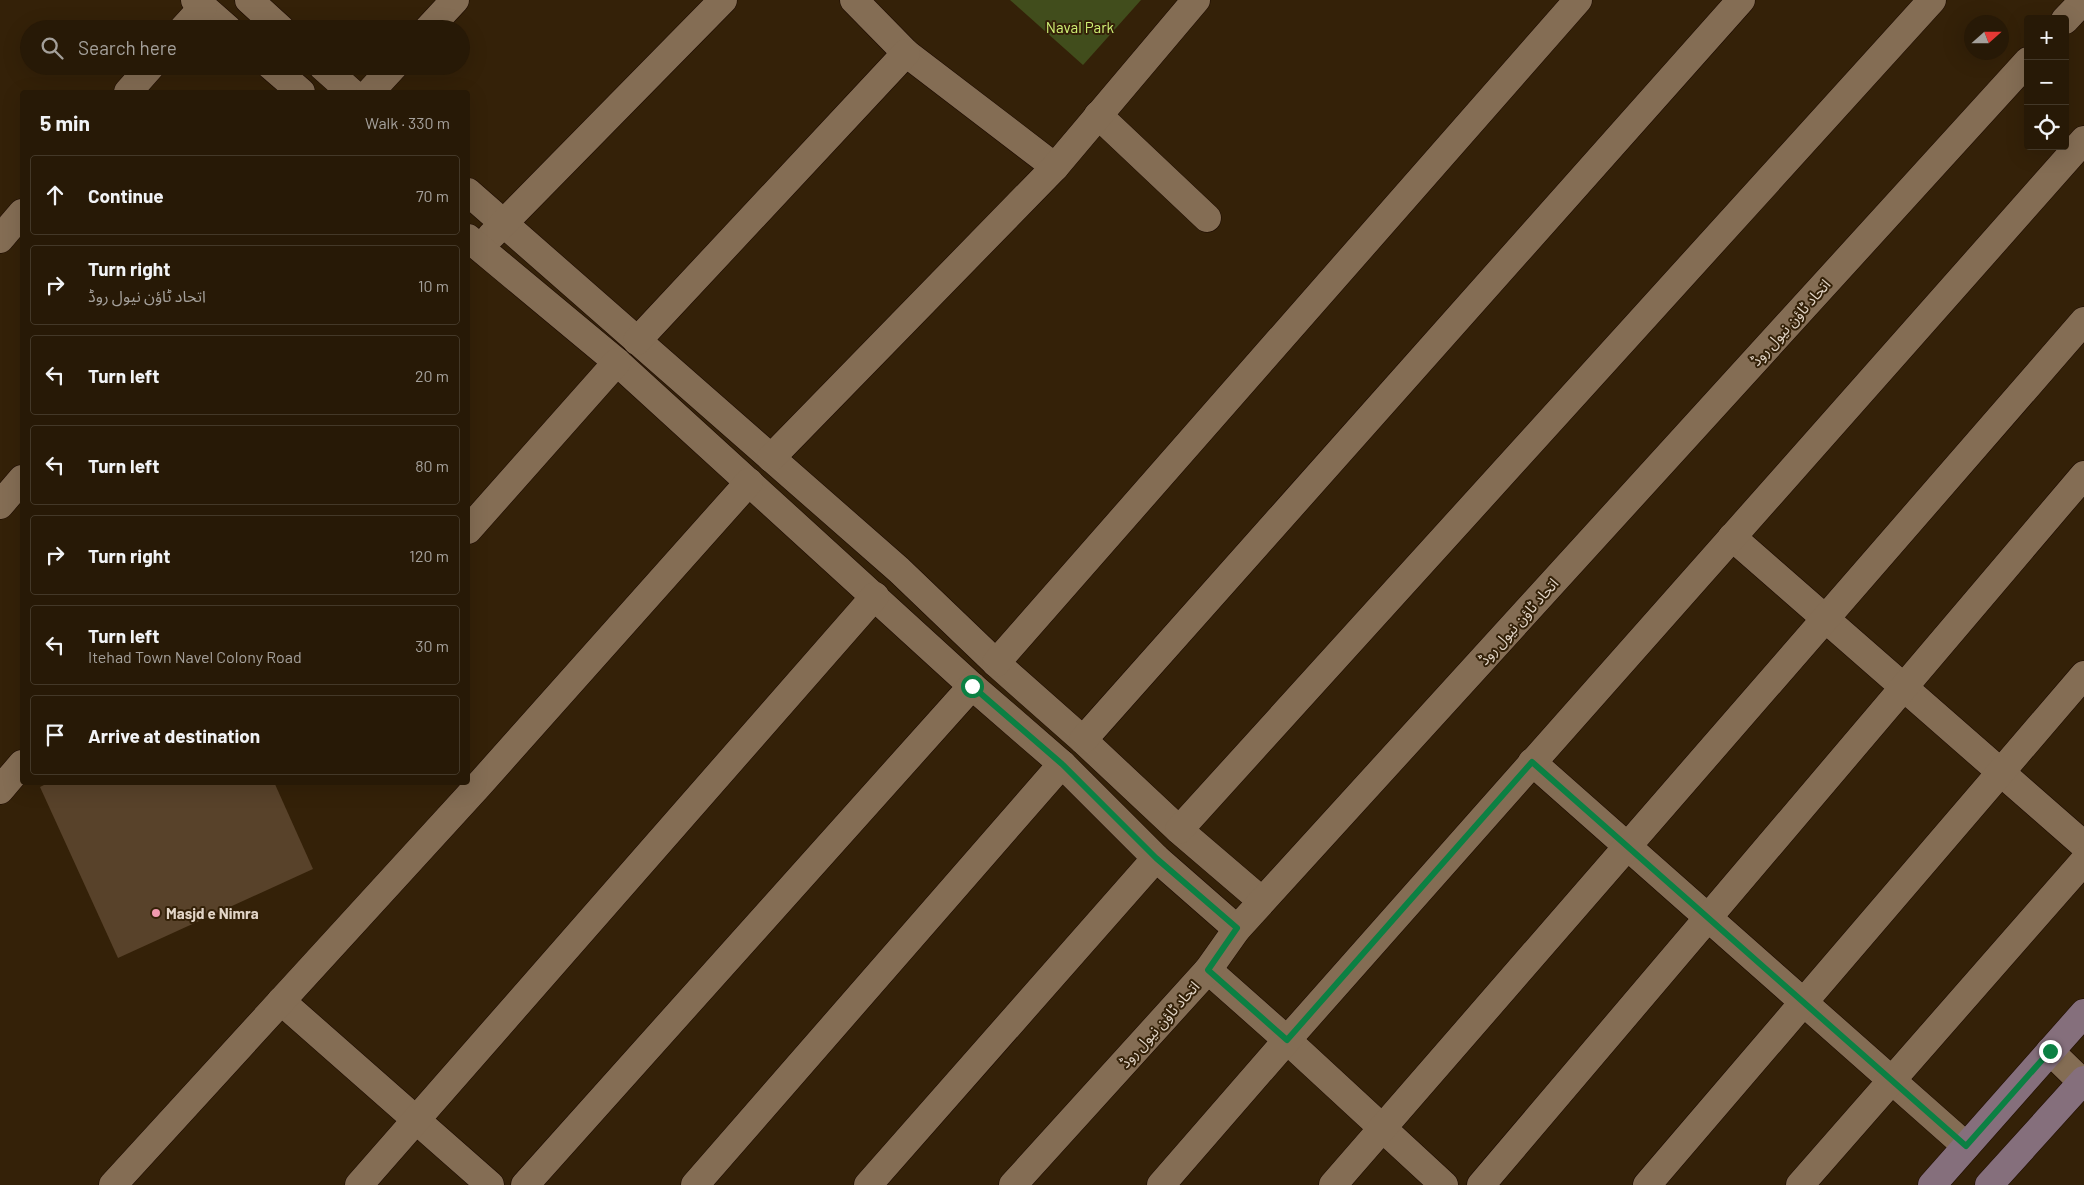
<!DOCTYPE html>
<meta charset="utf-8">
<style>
body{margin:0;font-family:Barlow,"Noto Sans Arabic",sans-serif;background:#2f2210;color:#f1f3f6}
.controls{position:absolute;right:15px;top:15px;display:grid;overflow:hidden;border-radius:5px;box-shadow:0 5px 20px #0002}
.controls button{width:45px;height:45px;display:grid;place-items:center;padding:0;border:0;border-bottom:1px solid #433828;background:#271906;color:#f1f3f6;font:25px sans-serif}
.compass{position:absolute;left:1964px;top:15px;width:45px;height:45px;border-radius:50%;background:#271906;box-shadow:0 5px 20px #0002;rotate:69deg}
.stop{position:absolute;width:15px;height:15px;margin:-11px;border:4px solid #0b8043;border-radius:50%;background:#fff}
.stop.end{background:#0b8043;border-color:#fff;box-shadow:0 1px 5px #0008}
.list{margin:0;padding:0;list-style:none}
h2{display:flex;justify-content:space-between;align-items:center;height:65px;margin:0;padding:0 20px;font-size:21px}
h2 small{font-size:16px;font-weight:400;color:#a4a09b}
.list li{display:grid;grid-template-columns:32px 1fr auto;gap:15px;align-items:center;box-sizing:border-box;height:80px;margin:0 10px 10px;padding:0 10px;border:1px solid #433828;border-radius:5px}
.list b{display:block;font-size:19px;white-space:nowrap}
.list p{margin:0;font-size:16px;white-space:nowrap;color:#a4a09b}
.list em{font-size:16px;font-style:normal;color:#a4a09b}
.icon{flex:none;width:28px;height:28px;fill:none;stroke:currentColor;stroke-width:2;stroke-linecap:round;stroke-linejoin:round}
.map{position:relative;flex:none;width:2084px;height:1185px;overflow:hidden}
.search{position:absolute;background:#271906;box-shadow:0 5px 20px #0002;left:20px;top:20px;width:450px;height:55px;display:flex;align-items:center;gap:12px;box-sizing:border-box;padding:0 18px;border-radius:28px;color:#a4a09b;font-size:19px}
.panel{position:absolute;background:#271906;box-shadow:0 5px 20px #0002;left:20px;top:90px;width:450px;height:695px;border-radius:5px}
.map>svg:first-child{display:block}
.green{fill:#414d1c}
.building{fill:#58422a}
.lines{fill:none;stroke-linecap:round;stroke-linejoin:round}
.street-casing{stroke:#1b0900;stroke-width:29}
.secondary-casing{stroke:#1b0900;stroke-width:29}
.street{stroke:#846d54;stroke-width:28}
.secondary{stroke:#856f7c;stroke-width:28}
.route{stroke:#0b8043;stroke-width:6}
.poi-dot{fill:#f29aaf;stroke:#342108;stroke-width:2}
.labels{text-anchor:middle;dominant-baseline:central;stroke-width:4;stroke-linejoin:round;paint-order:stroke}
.park-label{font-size:15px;fill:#d0f176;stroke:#342108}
.street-label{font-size:15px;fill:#e2d5c7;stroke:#342108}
.poi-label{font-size:15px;font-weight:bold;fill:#e2d5c7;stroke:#342108;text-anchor:start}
</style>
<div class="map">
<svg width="2084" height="1185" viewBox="0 0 2084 1185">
<rect width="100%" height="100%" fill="#342108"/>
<path class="green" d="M 1010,0 L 1141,0 L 1083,65 Z"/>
<path class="building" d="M 50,782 L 274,782 L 313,869 L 118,958 L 40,787 Z"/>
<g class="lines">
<g class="street-casing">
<g id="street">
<path d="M 195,0 L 228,29"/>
<path d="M 249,0 L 281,29"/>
<path d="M 854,0 L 906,53 L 1055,167"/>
<path d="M 2065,20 L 2084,0"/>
<path d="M 183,29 L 203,7"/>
<path d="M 428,29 L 455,0"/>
<path d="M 271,66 L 301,92"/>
<path d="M 322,66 L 351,92"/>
<path d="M 128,92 L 151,66"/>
<path d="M 370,92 L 394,66"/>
<path d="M 1098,115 L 1207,218"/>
<path d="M 468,192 L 899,570 L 996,663 L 1083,740 L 1179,830 L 1262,901"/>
<path d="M 491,236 L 723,0"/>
<path d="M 468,238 L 617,362 L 972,686 L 1062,764 L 1156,858 L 1237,929"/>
<path d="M 0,239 L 22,213"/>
<path d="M 637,341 L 906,53"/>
<path d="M 771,458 L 1055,167 L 1196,0"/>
<path d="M 0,505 L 22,479"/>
<path d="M 468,530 L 617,362"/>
<path d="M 1732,537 L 2084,845"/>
<path d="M 996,663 L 1578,0"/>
<path d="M 1083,740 L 1741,0"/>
<path d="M 1532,762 L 1966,1146"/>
<path d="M 0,790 L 22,764"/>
<path d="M 1179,830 L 1932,0"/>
<path d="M 1208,970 L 1287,1040 L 1444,1185"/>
<path d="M 281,1001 L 490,1185"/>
<path d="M 2050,1051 L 2084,1084"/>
<path d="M 113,1185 L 478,786 L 749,482"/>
<path d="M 359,1185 L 875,596"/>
<path d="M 525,1185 L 972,686"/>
<path d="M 695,1185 L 1062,764"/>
<path d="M 868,1185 L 1156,858"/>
<path d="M 1013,1185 L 1208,970 L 1237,929 L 2028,61"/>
<path d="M 1161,1185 L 1287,1040 L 2084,140"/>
<path d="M 1333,1185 L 2084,321"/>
<path d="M 1481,1185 L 2084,475"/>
<path d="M 1647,1185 L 2084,675"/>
<path d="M 1800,1185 L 2084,861"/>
</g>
</g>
<g class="secondary-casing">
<g id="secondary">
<path d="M 1932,1185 L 2084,1013"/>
<path d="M 1989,1185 L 2084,1080"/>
</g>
</g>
<use href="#street" class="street"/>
<use href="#secondary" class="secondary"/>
</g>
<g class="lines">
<path class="route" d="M 972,686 L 1062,764 L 1156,858 L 1237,928 L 1208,970 L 1287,1040 L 1532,762 L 1966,1146 L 2050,1051"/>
</g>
<circle class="poi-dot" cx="156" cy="913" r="5"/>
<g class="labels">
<g class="park-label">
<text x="1080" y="27">Naval Park</text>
</g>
<g class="street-label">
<text transform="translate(1790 322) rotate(-48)">اتحاد ٹاؤن نیول روڈ</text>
<text transform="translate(1518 621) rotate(-48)">اتحاد ٹاؤن نیول روڈ</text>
<text transform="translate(1159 1024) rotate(-48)">اتحاد ٹاؤن نیول روڈ</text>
</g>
<g class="poi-label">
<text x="166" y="913">Masjd e Nimra</text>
</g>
</g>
</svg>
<div class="controls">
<button>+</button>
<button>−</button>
<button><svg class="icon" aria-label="locate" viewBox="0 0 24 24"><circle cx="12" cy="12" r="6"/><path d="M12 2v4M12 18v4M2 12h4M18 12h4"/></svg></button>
</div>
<svg class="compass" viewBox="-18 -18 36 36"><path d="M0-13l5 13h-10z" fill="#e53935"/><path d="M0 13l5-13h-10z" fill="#a4a09b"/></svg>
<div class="stop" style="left:972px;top:686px"></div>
<div class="stop end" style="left:2050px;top:1051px"></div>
<div class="search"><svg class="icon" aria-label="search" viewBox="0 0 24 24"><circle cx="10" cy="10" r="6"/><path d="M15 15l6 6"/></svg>Search here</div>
<section class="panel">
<h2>5 min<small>Walk · 330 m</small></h2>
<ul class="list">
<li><svg class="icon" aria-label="ahead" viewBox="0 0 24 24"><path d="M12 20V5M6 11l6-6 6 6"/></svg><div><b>Continue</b></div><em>70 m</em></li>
<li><svg class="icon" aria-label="right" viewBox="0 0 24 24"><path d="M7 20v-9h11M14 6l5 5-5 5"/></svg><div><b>Turn right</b><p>اتحاد ٹاؤن نیول روڈ</p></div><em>10 m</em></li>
<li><svg class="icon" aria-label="left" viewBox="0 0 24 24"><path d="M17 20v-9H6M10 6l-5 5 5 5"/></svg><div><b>Turn left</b></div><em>20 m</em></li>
<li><svg class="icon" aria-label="left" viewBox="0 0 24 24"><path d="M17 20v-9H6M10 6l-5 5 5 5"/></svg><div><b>Turn left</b></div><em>80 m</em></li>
<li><svg class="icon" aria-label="right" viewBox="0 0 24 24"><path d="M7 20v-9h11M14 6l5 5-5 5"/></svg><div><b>Turn right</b></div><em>120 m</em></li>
<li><svg class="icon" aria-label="left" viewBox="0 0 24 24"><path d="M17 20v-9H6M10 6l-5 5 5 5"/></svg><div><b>Turn left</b><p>Itehad Town Navel Colony Road</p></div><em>30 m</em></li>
<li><svg class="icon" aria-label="arrive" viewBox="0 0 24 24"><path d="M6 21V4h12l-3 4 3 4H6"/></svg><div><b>Arrive at destination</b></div></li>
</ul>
</section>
</div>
